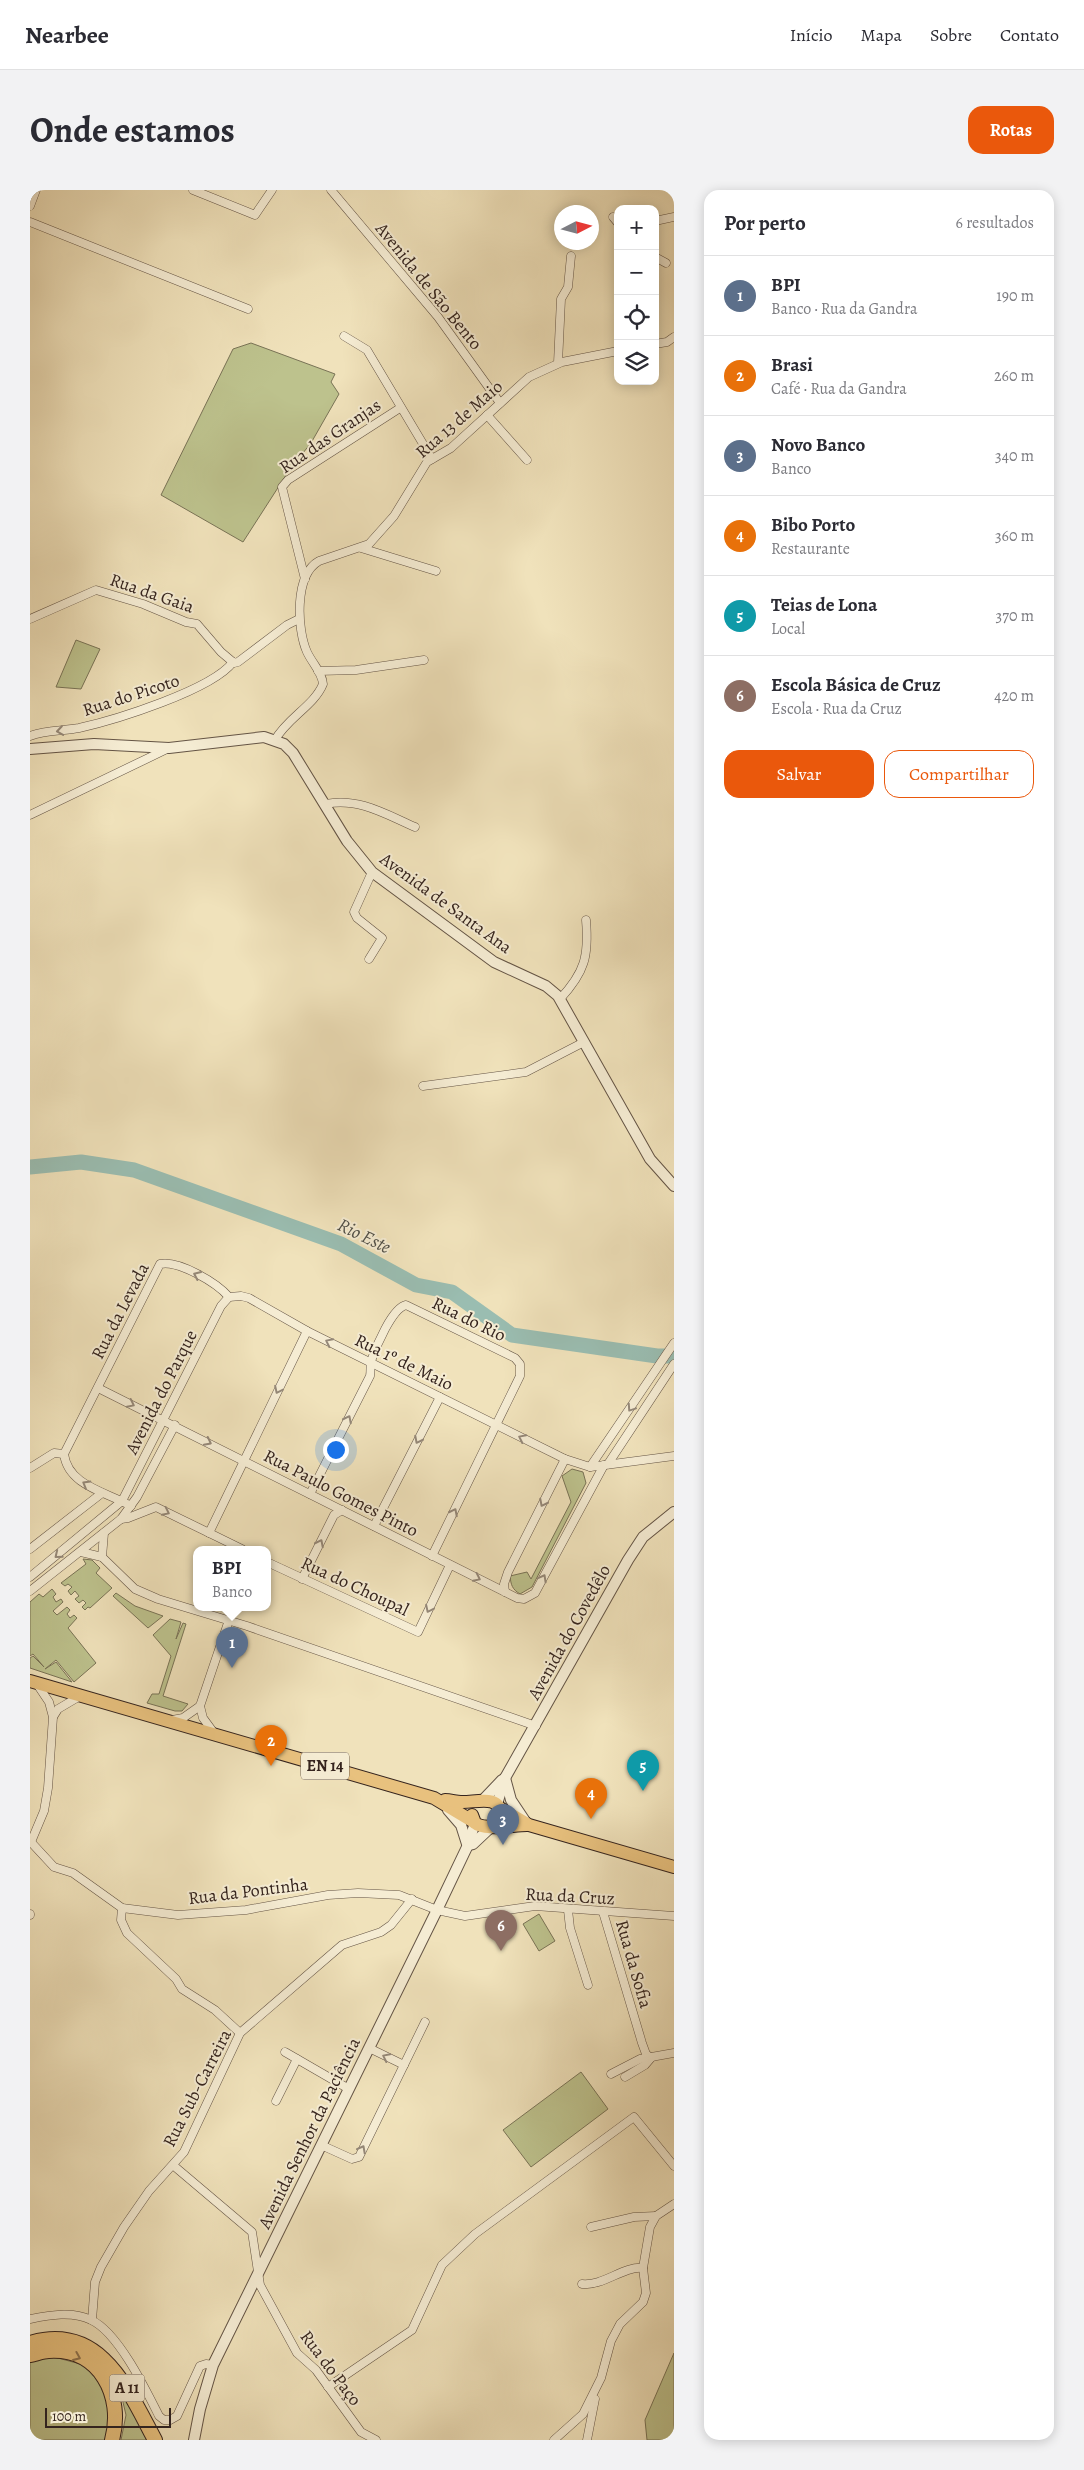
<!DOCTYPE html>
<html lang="pt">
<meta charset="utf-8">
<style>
body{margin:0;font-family:Alegreya,serif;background:#f2f2f3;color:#2b2b33}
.controls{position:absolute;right:15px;top:15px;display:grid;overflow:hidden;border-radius:10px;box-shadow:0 2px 12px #0003}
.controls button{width:45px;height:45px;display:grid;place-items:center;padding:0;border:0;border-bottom:1px solid #e1e1e2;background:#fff;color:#2b2b33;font:25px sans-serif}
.compass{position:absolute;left:524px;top:15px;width:45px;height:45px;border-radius:50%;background:#fff;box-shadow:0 2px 12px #0003;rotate:84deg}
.scale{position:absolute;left:15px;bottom:12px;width:126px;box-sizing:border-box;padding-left:5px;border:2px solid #35241e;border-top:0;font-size:14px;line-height:18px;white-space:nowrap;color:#35241e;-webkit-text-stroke:4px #f5ecd3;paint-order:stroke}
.you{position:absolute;left:305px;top:1259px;width:18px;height:18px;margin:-12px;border:4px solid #fff;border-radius:50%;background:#1a73e8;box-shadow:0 0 0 8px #1a73e833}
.badge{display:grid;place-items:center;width:32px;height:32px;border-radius:50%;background:#ea580c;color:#fff;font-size:16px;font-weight:700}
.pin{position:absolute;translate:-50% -41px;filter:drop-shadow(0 1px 2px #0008)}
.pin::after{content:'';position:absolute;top:26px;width:18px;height:15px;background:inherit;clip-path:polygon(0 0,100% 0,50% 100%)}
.popup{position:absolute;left:163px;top:1356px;width:78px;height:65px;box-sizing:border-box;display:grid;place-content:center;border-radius:10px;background:#fff;filter:drop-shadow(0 1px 4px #0005);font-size:16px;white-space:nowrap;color:#7c7c81}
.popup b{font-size:19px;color:#2b2b33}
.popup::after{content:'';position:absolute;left:50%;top:100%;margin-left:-10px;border:10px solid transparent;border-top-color:#fff}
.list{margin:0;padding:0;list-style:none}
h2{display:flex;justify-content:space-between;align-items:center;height:65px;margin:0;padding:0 20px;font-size:21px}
h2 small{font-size:16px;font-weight:400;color:#7c7c81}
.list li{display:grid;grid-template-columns:32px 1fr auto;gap:15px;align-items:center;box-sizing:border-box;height:80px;padding:0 20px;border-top:1px solid #e1e1e2}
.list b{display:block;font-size:19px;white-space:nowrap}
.list p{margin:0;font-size:16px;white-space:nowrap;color:#7c7c81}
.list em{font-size:16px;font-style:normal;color:#7c7c81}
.actions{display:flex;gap:10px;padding:15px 20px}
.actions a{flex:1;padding:11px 0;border:1px solid #ea580c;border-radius:15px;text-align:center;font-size:18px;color:#ea580c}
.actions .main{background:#ea580c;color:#fff}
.icon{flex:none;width:28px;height:28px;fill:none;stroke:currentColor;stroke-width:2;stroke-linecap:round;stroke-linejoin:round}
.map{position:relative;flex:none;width:644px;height:2250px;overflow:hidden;border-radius:15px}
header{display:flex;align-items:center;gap:30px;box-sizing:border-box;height:70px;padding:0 25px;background:#fff;border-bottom:1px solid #e1e1e2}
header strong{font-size:24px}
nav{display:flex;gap:28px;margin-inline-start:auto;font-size:18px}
.intro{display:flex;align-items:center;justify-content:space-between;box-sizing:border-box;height:120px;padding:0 30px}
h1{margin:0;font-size:35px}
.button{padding:12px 22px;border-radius:15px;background:#ea580c;color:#fff;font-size:18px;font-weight:700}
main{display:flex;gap:30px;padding:0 30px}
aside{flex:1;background:#fff;border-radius:15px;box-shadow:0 2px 12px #0003}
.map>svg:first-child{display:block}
.green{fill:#bdc28d;stroke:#797356}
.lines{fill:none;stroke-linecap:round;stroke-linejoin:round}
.river{stroke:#9abdb1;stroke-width:15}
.minor-casing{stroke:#645445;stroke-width:9}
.tertiary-casing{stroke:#645445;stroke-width:12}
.primary-casing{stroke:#35241e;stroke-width:14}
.motorway-casing{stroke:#35241e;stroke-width:16}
.minor{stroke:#f5ecd3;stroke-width:8}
.tertiary{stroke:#f5ecd3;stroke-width:10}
.primary{stroke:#e8c17e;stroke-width:12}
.motorway{stroke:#e8c17e;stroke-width:14}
.oneway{stroke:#958878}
.oneway2{stroke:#8e724e}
.labels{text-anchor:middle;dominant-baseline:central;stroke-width:4;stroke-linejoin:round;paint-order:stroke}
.shield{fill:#f5ecd3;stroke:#6f6054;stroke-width:1}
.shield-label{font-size:16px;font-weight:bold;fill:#35241e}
.street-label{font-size:18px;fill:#35241e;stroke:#f5ecd3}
.water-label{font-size:19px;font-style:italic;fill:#53524a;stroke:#f5ecd3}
</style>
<header>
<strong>Nearbee</strong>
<nav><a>Início</a><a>Mapa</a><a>Sobre</a><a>Contato</a></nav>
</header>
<div class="intro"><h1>Onde estamos</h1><a class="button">Rotas</a></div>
<main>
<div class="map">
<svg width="644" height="2250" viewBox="0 0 644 2250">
<rect width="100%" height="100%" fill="#f0e2bb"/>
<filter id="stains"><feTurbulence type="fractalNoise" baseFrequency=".004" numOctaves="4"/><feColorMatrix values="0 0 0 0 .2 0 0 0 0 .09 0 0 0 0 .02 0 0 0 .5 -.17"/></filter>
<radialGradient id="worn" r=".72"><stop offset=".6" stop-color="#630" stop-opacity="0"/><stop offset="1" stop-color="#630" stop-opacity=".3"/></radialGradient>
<g class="green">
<path d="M 221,153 L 305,184 L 301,192 L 309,204 L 281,253 L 260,279 L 213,352 L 131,305 L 203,159 Z"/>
<path d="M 46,450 L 70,459 L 51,499 L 26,497 Z"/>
<path d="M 542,1279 L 553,1282 L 556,1293 L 502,1397 L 490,1404 C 482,1399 481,1395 480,1386 L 497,1382 L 501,1389 L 541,1312 L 532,1286 Z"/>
<path d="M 53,1369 L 62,1370 L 70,1378 L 66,1383 L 82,1398 L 60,1418 L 58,1417 L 55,1420 L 52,1417 L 56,1413 L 53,1410 L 49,1413 L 45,1409 L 49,1406 L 45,1401 L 41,1405 L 38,1401 L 42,1397 L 38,1394 L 35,1396 L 31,1393 L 56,1374 Z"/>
<path d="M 22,1399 L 26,1404 L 23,1407 L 26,1412 L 31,1409 L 33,1412 L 23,1421 L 27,1425 L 37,1417 L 40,1420 L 37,1424 L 40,1428 L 44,1425 L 47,1428 L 38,1438 L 66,1473 L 44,1492 L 26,1470 L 15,1479 L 26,1472 L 42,1492 L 0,1478 L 0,1468 L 3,1466 L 14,1477 L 3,1464 L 0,1466 L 0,1412 L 9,1404 L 13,1407 Z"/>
<path d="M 86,1403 L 105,1416 L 133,1426 L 118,1438 L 83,1406 Z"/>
<path d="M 140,1429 L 151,1432 L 146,1449 L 153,1433 L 156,1434 L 133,1506 L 158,1514 L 152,1521 L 145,1521 L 117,1513 L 122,1504 L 129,1504 L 141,1466 L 123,1445 Z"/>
<path d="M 509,1724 L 525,1751 L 509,1761 L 493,1734 Z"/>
<path d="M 551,1882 L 578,1919 L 501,1977 L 473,1940 Z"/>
<path d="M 644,2163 L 644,2250 L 617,2250 L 615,2230 Z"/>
<path d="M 24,2167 L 54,2175 L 66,2186 L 80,2213 L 77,2250 L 0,2250 L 0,2170 Z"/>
<path d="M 92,2208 L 96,2208 L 117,2250 L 91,2250 L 96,2225 Z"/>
</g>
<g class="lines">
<path class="river" d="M 0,977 L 51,972 L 104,980 L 311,1054 L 386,1095 L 422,1102 L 482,1145 L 627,1166 L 644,1166"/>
<g class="minor-casing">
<g id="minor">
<path d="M 163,0 L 225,25 L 242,0"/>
<path d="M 301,0 L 408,127 L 470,213"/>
<path d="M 0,16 L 6,0"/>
<path d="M 583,27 L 588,33"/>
<path d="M 625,31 L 644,27"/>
<path d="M 0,32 L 218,119"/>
<path d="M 625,67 L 636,73"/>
<path d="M 314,146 L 337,160 L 402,269"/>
<path d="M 625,154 L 637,152 L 644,147"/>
<path d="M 528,173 L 531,109 L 538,97 L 541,66"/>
<path d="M 457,225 L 497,270"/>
<path d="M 331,358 L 406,381"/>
<path d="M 275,389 L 252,297 L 258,290 L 370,218"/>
<path d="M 0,429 L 66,400 L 113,414 L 156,432 L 167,434 L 191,462 L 204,473 L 208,472 L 257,435 L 269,429"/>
<path d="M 288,481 L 326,480 L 394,470"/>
<path d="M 0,546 C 15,540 33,541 49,538 C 85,530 182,500 203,472"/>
<path d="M 245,550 C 257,528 284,516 293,494 C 292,482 282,473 277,462 C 267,440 264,385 289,371 L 339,354 L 364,326 L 397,272 L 421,258 L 499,187 L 532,172 L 588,161"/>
<path d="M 296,614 C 328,607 357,625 385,637"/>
<path d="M 0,625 L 137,559"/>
<path d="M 339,769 L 352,748 L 327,728 L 324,722 L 342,682"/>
<path d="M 530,809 C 555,782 559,766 556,730"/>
<path d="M 393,896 L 496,882 L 554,852"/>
<path d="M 199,1107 L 211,1106 L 219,1108 L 277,1141 L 535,1269 L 560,1277 L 644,1266"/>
<path d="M 68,1198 L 487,1408 L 494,1409 L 505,1403 L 574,1275"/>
<path d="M 578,1274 L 644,1174"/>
<path d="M 560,1277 L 644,1153"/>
<path d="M 0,1278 L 24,1263 L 34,1264"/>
<path d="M 280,1304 L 340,1186 C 341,1181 340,1175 341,1171 C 346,1157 362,1118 376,1115 L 485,1168 L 490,1174 L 490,1186 L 402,1366"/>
<path d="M 101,1316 C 77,1302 38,1296 34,1264 L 130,1074 C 149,1070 187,1093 199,1107"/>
<path d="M 91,1329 L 98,1328 L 126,1317 L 212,1359"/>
<path d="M 344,1336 L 410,1207"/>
<path d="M 179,1343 L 277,1141"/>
<path d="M 0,1359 L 72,1303"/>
<path d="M 51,1362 L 72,1367 L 105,1399 L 128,1409 L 217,1436 L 506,1536"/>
<path d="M 72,1367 L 74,1343"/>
<path d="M 237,1372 L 388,1442 L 420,1375"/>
<path d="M 0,1387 L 92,1311 L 191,1116 L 199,1107"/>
<path d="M 272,1389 L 304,1325 L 312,1320"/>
<path d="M 0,1401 L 91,1329 L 107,1307 L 145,1235"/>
<path d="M 475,1402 L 474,1394 L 478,1382 L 535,1269"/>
<path d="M 170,1516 L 173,1528 L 184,1543"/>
<path d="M 23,1527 L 28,1519 L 50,1506"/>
<path d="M 142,1530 L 153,1528 L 170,1516 L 199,1430"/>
<path d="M 0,1651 L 24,1677 L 43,1683 L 92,1718 L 148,1725 L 216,1720 L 298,1705 L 328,1703 L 369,1705 L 407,1720 L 435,1726 L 505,1716 L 644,1726"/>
<path d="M 1,1652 L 14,1621 L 18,1598 L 23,1527 L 19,1512 L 7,1494"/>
<path d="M 92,1718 L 91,1730 L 97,1743 L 146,1789 L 152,1799 L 185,1820 L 210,1843"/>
<path d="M 538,1720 L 540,1738 L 558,1795"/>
<path d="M 573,1722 L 612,1853 L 616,1864 L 621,1868"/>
<path d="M 0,1724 L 0,1725"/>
<path d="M 339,1858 L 374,1875"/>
<path d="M 255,1862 L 319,1899"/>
<path d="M 581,1884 L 610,1869 L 644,1863"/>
<path d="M 595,1887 L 615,1875 L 621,1868"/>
<path d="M 246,1911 L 267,1869"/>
<path d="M 291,1955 L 322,1969 L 329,1967 L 395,1832"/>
<path d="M 144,1976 L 222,2042 L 230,2095 L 267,2163 L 286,2180 L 331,2242 L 346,2250"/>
<path d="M 561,2037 L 604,2027 L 626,2026"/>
<path d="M 552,2094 C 574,2096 593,2076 613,2078"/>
<path d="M 0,2129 C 20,2125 42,2121 61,2130 C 88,2142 116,2200 129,2226 L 134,2230 L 140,2230 L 147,2226 L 170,2176 L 176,2174 L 183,2175"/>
<path d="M 62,2130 L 65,2092 L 71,2077 L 94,2037 L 119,2001 L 154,1962 L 210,1843 L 312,1755 L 351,1742 L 361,1735 L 382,1709"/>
<path d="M 298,2197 L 382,2140 L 412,2075 L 445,2044 L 604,1927 L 644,1976"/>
<path d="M 524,2250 L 553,2224 L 571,2188 L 581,2151 L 590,2134 L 613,2112 L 616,2103 L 613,2078 L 620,2037 L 626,2026 L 644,2014"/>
<path d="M 557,2250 L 565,2209"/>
</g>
</g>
<g class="tertiary-casing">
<g id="tertiary">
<path d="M 0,559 L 64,554 L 139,558 L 234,547 L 254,554 L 263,563 L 317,651 L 342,682 L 464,772 L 516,796 L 528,806 L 620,969 L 644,996"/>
<path d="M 475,1588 L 481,1610 L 495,1631"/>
<path d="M 453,1610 L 472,1590"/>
<path d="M 467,1614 L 475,1588 L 598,1370 L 613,1347 L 644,1322"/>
<path d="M 418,1620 L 431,1635 L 437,1654"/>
<path d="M 438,1655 L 443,1654 L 460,1638"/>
<path d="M 164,2250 L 170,2219 L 183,2175 L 407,1720 L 438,1655 L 445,1633"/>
</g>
</g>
<g class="primary-casing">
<g id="primary">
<path d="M 0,1491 L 404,1608 L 444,1632"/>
<path d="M 415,1610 C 421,1610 426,1612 431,1612 C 444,1613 471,1603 470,1625 C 470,1631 467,1634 462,1637"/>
<path d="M 468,1617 L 499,1635 L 644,1677"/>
<path d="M 442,1625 L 445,1633 C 454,1641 483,1635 497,1635"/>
</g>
</g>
<g class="motorway-casing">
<g id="motorway">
<path d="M 0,2153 C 71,2132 98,2200 125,2250"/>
<path d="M 0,2165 C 6,2164 13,2161 19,2161 C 70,2158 94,2206 82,2250"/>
</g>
</g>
<use href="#minor" class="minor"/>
<use href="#tertiary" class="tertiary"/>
<use href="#primary" class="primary"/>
<use href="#motorway" class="motorway"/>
</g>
<defs><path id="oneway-chevron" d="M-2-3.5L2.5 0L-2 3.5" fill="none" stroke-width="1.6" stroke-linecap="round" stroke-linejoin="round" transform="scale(1.25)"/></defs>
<g class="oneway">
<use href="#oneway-chevron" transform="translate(30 541) rotate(172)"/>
<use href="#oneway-chevron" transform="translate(167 1085) rotate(-155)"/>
<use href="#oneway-chevron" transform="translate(299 1152) rotate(-154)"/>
<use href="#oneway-chevron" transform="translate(248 1200) rotate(116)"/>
<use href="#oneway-chevron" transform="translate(101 1214) rotate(26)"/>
<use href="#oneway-chevron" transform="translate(601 1218) rotate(124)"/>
<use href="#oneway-chevron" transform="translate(318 1229) rotate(-63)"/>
<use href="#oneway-chevron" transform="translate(492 1248) rotate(-154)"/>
<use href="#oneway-chevron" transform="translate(388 1250) rotate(117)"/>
<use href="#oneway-chevron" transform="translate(178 1252) rotate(27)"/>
<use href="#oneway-chevron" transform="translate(56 1294) rotate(-150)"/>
<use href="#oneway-chevron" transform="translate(513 1313) rotate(117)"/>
<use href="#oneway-chevron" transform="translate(136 1322) rotate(26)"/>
<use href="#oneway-chevron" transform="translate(424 1322) rotate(-63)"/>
<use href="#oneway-chevron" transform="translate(290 1353) rotate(-63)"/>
<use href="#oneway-chevron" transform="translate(28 1365) rotate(141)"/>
<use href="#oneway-chevron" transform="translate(447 1388) rotate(26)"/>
<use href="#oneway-chevron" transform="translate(513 1388) rotate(-61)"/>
<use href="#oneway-chevron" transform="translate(399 1419) rotate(116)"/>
<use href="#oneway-chevron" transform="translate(356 1867) rotate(-154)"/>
<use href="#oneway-chevron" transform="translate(332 1959) rotate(-62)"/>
</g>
<use class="oneway2" href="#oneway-chevron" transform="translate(47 2167) rotate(23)"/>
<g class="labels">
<g class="shield">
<rect x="271" y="1562.5" width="48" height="27" rx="4"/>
<rect x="79.5" y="2184.5" width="35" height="27" rx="4"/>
</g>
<g class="shield-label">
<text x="295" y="1576">EN 14</text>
<text x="97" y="2198">A 11</text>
</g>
<g class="street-label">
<text transform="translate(399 96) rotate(51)">Avenida de São Bento</text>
<text transform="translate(429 229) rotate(-41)">Rua 13 de Maio</text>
<text transform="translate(300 246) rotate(-34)">Rua das Granjas</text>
<text transform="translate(122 403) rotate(19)">Rua da Gaia</text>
<text transform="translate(101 505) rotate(-18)">Rua do Picoto</text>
<text transform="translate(416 713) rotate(36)">Avenida de Santa Ana</text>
<text transform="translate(90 1121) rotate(-63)">Rua da Levada</text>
<text transform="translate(439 1129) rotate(26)">Rua do Rio</text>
<text transform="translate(374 1172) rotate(26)">Rua 1º de Maio</text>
<text transform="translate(131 1202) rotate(-63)">Avenida do Parque</text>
<text transform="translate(311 1303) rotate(27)">Rua Paulo Gomes Pinto</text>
<text transform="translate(325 1396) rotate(25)">Rua do Choupal</text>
<text transform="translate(539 1442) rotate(-61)">Avenida do Covedêlo</text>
<text transform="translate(218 1701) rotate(-7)">Rua da Pontinha</text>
<text transform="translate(540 1706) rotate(3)">Rua da Cruz</text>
<text transform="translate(604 1774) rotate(74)">Rua da Sofia</text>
<text transform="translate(167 1898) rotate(-63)">Rua Sub-Carreira</text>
<text transform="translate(279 1943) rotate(-64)">Avenida Senhor da Paciência</text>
<text transform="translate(301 2178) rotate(53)">Rua do Paço</text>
</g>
<g class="water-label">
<text transform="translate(334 1046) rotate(26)">Rio Este</text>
</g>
</g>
<rect width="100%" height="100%" filter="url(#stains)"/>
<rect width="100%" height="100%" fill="url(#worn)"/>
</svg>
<div class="controls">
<button>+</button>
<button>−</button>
<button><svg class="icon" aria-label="locate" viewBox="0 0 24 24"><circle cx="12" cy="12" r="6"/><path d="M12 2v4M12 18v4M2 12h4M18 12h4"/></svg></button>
<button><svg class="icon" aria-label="layers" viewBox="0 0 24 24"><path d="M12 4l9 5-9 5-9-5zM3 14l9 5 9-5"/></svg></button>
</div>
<svg class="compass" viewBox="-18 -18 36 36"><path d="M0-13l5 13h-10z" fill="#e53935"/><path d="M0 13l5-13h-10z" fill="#7c7c81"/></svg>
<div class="scale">100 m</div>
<div class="you"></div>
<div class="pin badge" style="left:202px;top:1478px;background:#5c6f8a">1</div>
<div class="popup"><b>BPI</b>Banco</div>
<div class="pin badge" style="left:241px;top:1576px;background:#e8710a">2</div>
<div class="pin badge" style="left:473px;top:1655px;background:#5c6f8a">3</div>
<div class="pin badge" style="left:561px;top:1629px;background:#e8710a">4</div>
<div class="pin badge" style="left:613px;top:1601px;background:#0f9aa8">5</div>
<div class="pin badge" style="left:471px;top:1761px;background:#8d6e63">6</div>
</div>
<aside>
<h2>Por perto<small>6 resultados</small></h2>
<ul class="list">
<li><span class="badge" style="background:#5c6f8a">1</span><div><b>BPI</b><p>Banco · Rua da Gandra</p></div><em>190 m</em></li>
<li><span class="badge" style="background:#e8710a">2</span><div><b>Brasi</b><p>Café · Rua da Gandra</p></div><em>260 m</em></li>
<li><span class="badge" style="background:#5c6f8a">3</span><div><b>Novo Banco</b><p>Banco</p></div><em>340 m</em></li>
<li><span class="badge" style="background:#e8710a">4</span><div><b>Bibo Porto</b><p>Restaurante</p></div><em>360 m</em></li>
<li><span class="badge" style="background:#0f9aa8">5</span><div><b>Teias de Lona</b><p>Local</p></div><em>370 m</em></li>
<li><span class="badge" style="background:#8d6e63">6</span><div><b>Escola Básica de Cruz</b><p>Escola · Rua da Cruz</p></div><em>420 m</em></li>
</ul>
<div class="actions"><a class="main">Salvar</a><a>Compartilhar</a></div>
</aside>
</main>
